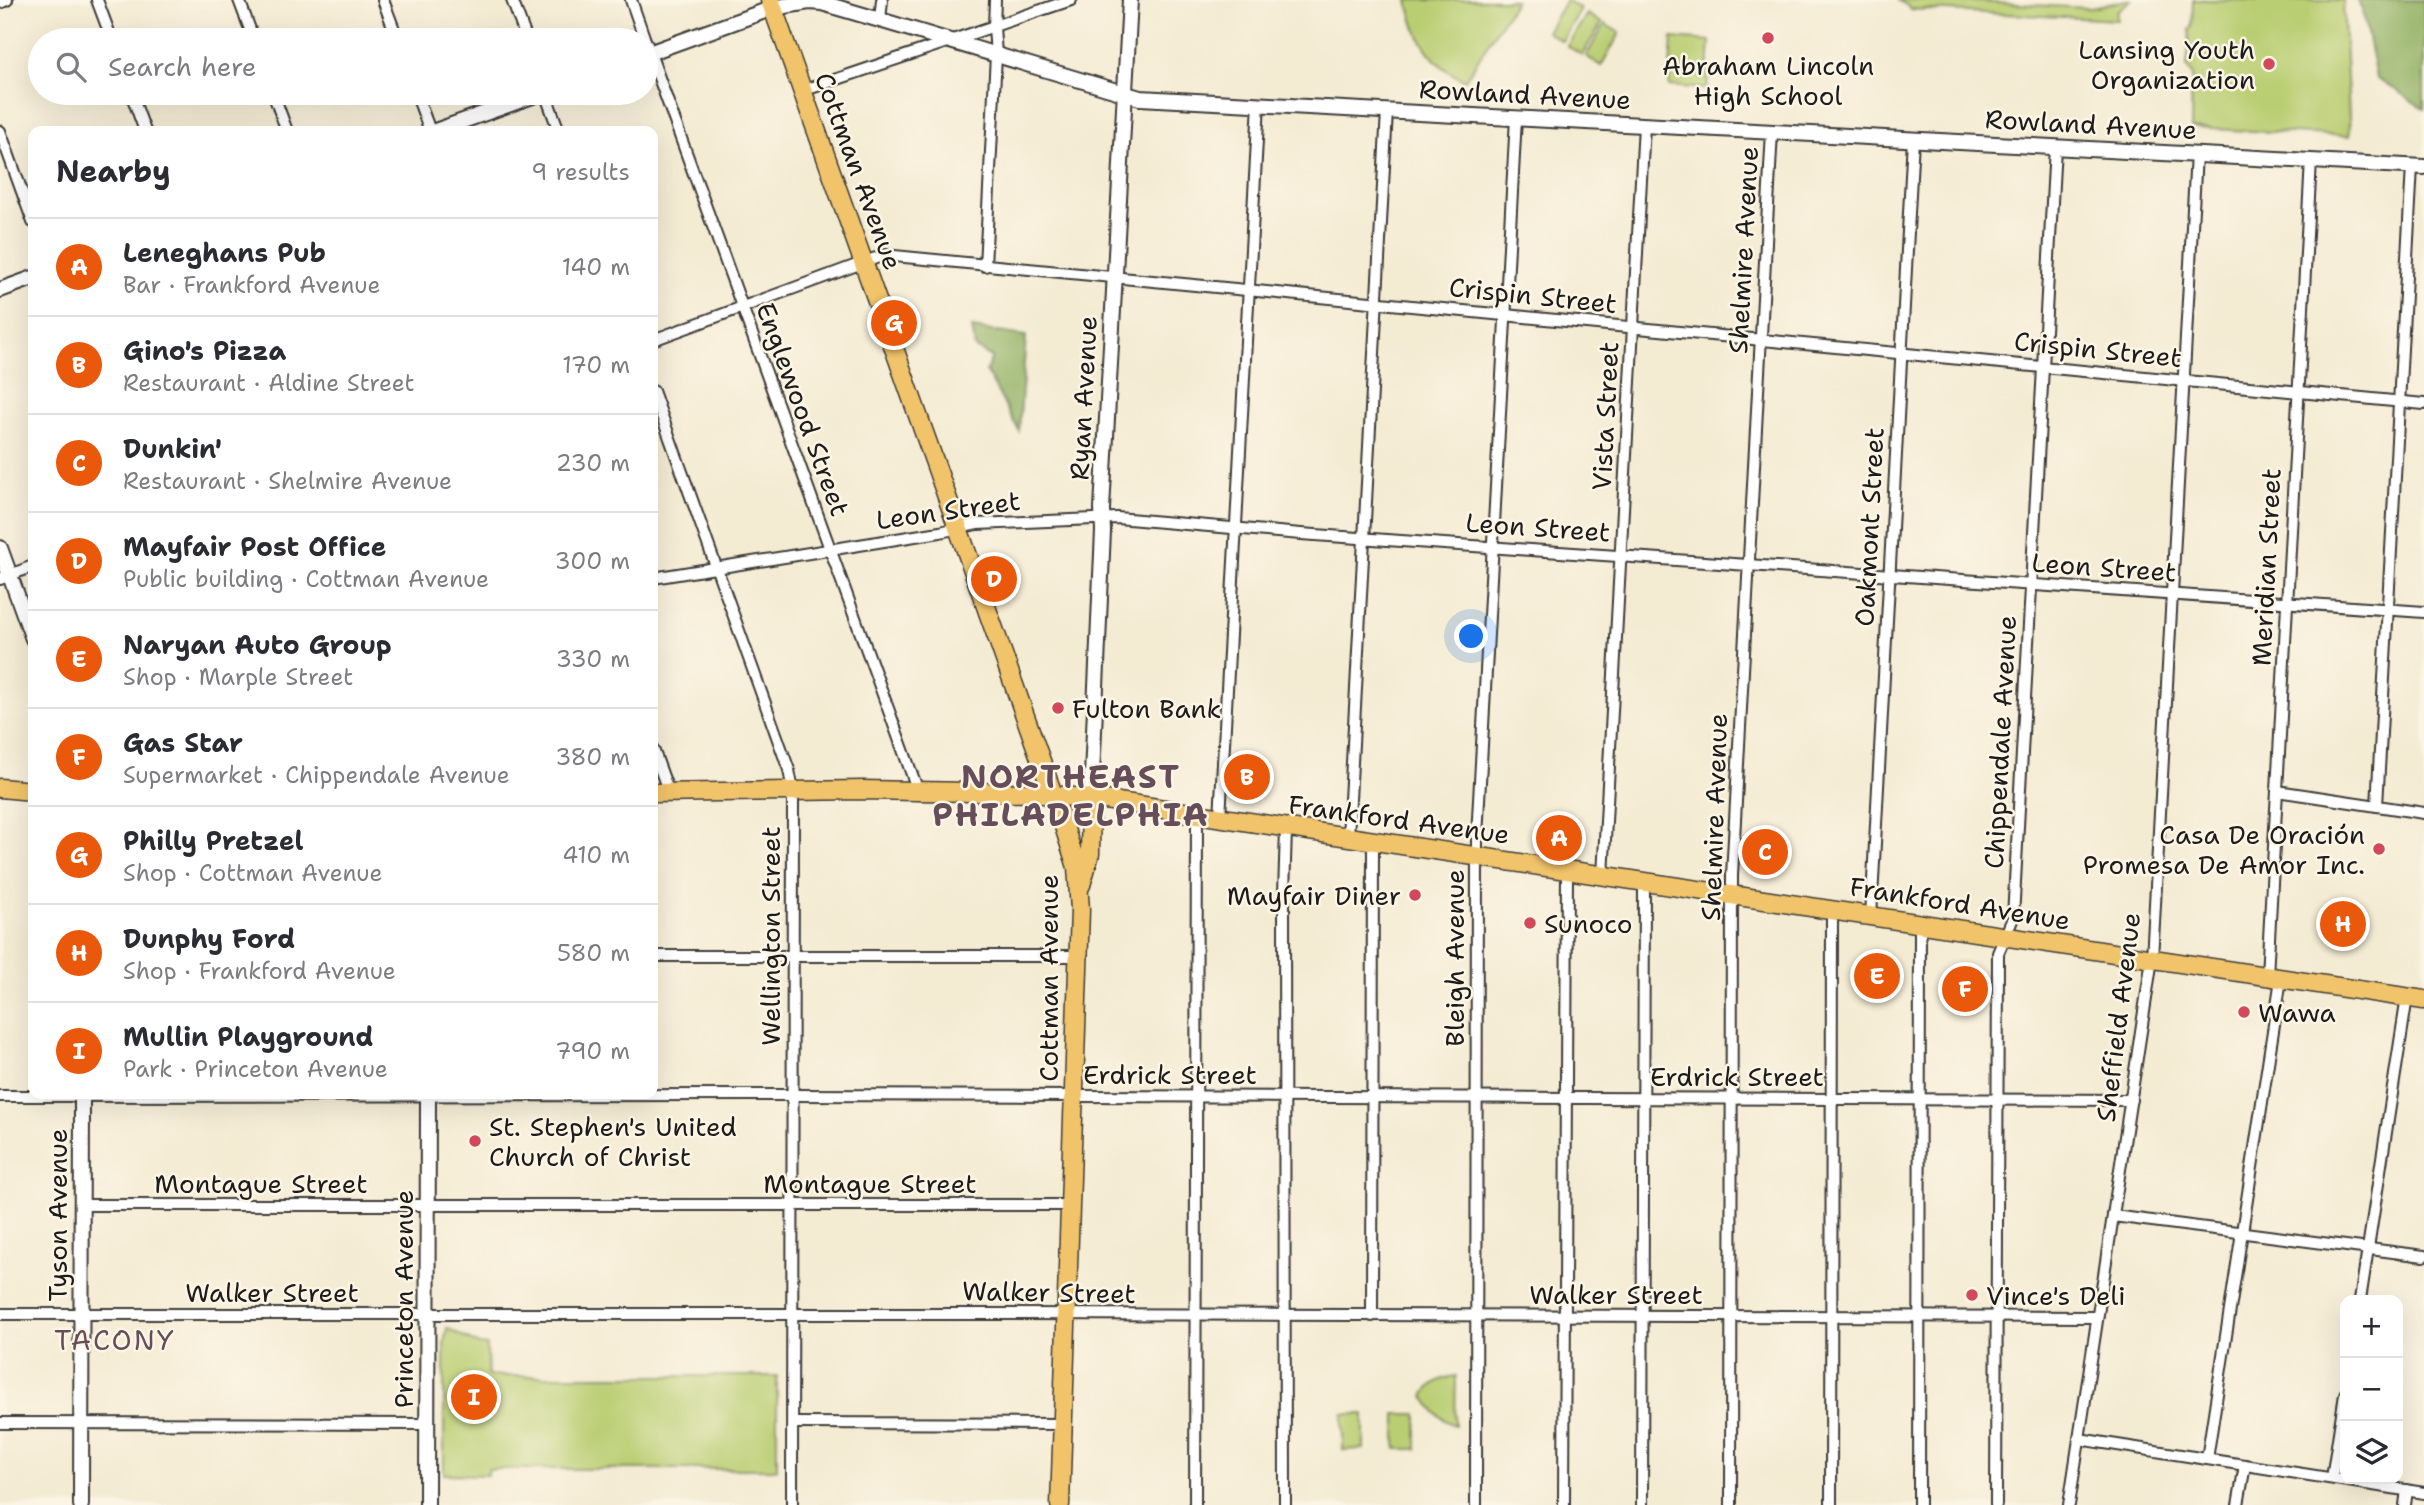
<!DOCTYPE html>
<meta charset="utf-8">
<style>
body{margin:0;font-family:"Shantell Sans",sans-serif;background:#f2f2f3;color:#2b2b33}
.controls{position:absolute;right:21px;bottom:21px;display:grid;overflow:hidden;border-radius:14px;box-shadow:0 7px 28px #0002}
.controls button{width:63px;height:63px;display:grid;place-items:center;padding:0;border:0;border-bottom:2px solid #e1e1e2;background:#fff;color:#2b2b33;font:35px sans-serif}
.you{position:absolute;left:1472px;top:637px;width:24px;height:24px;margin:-18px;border:5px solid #fff;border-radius:50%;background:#1a73e8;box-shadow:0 0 0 10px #1a73e833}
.badge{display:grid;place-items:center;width:46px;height:46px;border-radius:50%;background:#ea580c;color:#fff;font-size:23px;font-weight:700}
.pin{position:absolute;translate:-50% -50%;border:4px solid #fff;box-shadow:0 2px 7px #0006}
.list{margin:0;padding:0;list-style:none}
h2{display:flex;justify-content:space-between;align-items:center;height:91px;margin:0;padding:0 28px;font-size:30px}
h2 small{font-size:23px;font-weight:400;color:#7c7c81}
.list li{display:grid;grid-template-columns:46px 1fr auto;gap:21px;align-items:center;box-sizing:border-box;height:98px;padding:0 28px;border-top:2px solid #e1e1e2}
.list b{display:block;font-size:26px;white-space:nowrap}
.list p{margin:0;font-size:23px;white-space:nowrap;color:#7c7c81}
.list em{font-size:23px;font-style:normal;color:#7c7c81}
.icon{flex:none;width:38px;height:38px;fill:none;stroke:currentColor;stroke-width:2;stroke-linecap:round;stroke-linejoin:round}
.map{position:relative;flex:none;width:2424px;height:1505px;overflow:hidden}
.search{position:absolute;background:#fff;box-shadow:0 7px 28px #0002;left:28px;top:28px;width:630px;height:77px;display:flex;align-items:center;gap:18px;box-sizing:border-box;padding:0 24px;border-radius:38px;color:#7c7c81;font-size:26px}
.panel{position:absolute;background:#fff;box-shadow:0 7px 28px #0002;left:28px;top:126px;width:630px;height:973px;border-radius:14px}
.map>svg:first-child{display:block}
.green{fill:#b9ce72;stroke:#6a7547;stroke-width:2}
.forest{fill:#92b164;stroke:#576640;stroke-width:2}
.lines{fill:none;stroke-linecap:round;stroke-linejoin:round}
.minor-casing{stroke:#3c3b37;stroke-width:14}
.tertiary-casing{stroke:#3c3b37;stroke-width:18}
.primary-casing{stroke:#3c3b37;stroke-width:21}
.minor{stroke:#fff;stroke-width:10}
.tertiary{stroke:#fff;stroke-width:14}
.primary{stroke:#f1c36a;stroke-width:18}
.poi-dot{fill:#d1495b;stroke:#fcf5e5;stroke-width:2.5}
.labels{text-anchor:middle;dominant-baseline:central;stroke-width:5;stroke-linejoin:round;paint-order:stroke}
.poi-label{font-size:26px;fill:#1c1c1c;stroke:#fcf5e5;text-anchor:start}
.street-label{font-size:26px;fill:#1c1c1c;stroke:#fcf5e5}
.neighbourhood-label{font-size:28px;letter-spacing:2px;fill:#654e5a;stroke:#fcf5e5}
.district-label{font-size:33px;font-weight:bold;letter-spacing:2px;fill:#654e5a;stroke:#fcf5e5}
</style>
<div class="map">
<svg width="2424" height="1505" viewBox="0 0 2424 1505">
<rect width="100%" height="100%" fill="#fcf5e5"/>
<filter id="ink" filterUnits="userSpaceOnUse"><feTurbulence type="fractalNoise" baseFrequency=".0143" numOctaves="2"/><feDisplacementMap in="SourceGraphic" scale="14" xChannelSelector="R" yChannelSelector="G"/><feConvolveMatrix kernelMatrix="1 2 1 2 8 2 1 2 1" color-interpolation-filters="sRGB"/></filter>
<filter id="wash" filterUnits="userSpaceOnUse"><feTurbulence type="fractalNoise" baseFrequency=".00686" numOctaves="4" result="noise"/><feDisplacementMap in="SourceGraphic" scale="28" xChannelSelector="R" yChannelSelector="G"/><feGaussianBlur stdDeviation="1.57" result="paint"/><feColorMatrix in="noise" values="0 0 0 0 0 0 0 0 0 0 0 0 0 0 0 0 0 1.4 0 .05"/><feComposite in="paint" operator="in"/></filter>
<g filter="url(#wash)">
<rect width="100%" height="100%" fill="#f4ebd3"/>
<g class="green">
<path d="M 1408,0 L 1516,0 L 1465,80 C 1430,66 1414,34 1408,0 Z"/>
<path d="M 1566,0 L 1581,9 L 1562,41 L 1547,32 Z"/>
<path d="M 1897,0 L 1940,0 L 2088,8 C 2104,8 2115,0 2131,0 L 2117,11 L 2117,20 L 1909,9 L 1908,6 Z"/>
<path d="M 2193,0 L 2343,0 L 2350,136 L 2191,128 L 2192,74 L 2187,68 L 2190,29 L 2192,27 Z"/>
<path d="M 1587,14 L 1602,23 L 1582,55 L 1567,46 Z"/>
<path d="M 1605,24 L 1620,33 L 1601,66 L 1586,56 Z"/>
<path d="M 1672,38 L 1710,41 L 1707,89 L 1669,86 Z"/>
<path d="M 447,1328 L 479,1345 L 487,1346 L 488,1376 L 777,1376 L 777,1469 L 488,1469 L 488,1475 L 444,1474 L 444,1344 Z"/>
<path d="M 1456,1376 L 1455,1425 C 1440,1419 1432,1410 1424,1396 C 1431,1383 1441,1378 1456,1376 Z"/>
<path d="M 1343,1414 L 1364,1414 L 1364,1449 L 1343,1450 Z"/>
<rect x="1396" y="1414" width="21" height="35"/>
</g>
<g class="forest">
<path d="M 2356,0 L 2424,0 L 2424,109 L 2376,77 L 2362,8 Z"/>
<path d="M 972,328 L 1026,336 L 1019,431 L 986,371 L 992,357 L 975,348 Z"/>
</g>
</g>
<g filter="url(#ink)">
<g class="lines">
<g class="minor-casing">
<g id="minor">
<path d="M 97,0 L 112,40"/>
<path d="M 239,0 L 254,40"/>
<path d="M 383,0 L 398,40"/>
<path d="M 512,0 L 527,40"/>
<path d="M 631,0 L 645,40"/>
<path d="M 0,3 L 7,0"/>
<path d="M 880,20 L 882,0"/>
<path d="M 646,42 L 918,791"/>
<path d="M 802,91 L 1071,0"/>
<path d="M 131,93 L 145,131"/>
<path d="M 273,93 L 287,131"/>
<path d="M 416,93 L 430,131"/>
<path d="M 545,93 L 559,131"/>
<path d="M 0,131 L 33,222"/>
<path d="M 985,266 L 996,55 L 994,27 L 995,0"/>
<path d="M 653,340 L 884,255 L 2424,404"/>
<path d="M 653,391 L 789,770 L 793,791 L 792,1505"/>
<path d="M 653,578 L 940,532 L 977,524 L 1117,518 L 1301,534 L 2424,612"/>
<path d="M 0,579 L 33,566"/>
<path d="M 653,749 L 669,793"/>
<path d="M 2277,791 L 2424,813"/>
<path d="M 2377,806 L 2412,166"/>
<path d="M 1220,818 L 1259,103"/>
<path d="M 1348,837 L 1387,111"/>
<path d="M 1603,876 L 1644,125"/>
<path d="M 1871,917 L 1913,139"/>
<path d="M 653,956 L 1079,956"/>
<path d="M 2267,976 L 2311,160"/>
<path d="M 0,1096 L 792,1095 L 2131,1100"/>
<path d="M 82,1205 L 1070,1205"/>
<path d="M 2113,1216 L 2424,1256"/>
<path d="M 2360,1300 L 2407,997"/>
<path d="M 0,1314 L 993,1314 L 2097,1317"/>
<path d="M 1372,1316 L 1373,841"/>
<path d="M 0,1423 L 427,1424"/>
<path d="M 793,1423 L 1062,1424"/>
<path d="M 2079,1439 L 2424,1493"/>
<path d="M 2207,1459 L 2281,979"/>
<path d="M 2332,1478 L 2345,1394"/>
<path d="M 1195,1505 L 1197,814"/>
<path d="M 1285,1505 L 1284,894 L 1286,829"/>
<path d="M 1476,1505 L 1477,837 L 1516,118"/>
<path d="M 1564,1505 L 1567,870"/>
<path d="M 1642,1505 L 1644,882"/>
<path d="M 1731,1505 L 1732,876 L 1772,131"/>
<path d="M 1831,1505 L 1832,911"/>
<path d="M 1919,1505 L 1920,924"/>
<path d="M 1996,1505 L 1998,953 L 2013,918 L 2055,147"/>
<path d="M 2069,1505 L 2152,959 L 2196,154"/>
<path d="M 2238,1505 L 2245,1465"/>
<path d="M 2405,1505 L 2407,1490"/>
</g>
</g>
<g class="tertiary-casing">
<g id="tertiary">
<path d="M 646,54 L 773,8 L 809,2 L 822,3 L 880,20 L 1140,98 L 2424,167"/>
<path d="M 435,131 L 541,93"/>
<path d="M 0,290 L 33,278"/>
<path d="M 0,548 L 33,639"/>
<path d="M 1091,798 L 1103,531 L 1102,509 L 1130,0"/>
<path d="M 81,1505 L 82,1094"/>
<path d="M 427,1505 L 428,1094"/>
</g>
</g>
<g class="primary-casing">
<g id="primary">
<path d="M 770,0 L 1061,817 L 1077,867 L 1080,910 L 1060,1505"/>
<path d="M 0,788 L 33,791"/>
<path d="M 653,793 L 863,790 L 1032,793 L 1105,800 L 2424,1000"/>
<path d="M 1081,885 L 1090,854 L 1091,798"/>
</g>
</g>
<use href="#minor" class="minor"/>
<use href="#tertiary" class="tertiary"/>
<use href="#primary" class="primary"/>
</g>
</g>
<g class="poi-dot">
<circle cx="1768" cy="38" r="7"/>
<circle cx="2269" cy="64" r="7"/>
<circle cx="1058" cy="708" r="7"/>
<circle cx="2379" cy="849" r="7"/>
<circle cx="1415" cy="895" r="7"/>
<circle cx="1530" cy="923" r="7"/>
<circle cx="2244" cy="1012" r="7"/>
<circle cx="475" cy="1141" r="7"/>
<circle cx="1972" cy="1295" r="7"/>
</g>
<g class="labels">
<g class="poi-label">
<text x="2255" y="49" text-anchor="end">Lansing Youth<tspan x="2255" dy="30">Organization</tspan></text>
<text x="1768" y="65" text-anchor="middle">Abraham Lincoln<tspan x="1768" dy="30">High School</tspan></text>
<text x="1072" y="708">Fulton Bank</text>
<text x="2365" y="834" text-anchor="end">Casa De Oración<tspan x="2365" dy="30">Promesa De Amor Inc.</tspan></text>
<text x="1401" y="895" text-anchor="end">Mayfair Diner</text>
<text x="1544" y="923">Sunoco</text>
<text x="2258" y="1012">Wawa</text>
<text x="489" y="1126">St. Stephen's United<tspan x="489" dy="30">Church of Christ</tspan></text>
<text x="1986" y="1295">Vince's Deli</text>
</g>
<g class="street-label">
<text transform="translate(1525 94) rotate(3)">Rowland Avenue</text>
<text transform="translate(2091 124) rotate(3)">Rowland Avenue</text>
<text transform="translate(859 171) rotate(70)">Cottman Avenue</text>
<text transform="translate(1743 250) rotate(-87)">Shelmire Avenue</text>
<text transform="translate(1533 295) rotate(6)">Crispin Street</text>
<text transform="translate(2098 349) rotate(6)">Crispin Street</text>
<text transform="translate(1083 398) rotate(-87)">Ryan Avenue</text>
<text transform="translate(803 409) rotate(70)">Englewood Street</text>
<text transform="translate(1605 416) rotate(-87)">Vista Street</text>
<text transform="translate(948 510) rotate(-8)">Leon Street</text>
<text transform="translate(1538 527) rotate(4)">Leon Street</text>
<text transform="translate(1869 527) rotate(-87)">Oakmont Street</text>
<text transform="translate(2104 567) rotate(4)">Leon Street</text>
<text transform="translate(2266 567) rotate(-87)">Meridian Street</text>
<text transform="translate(2000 742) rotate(-87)">Chippendale Avenue</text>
<text transform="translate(1714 817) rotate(-88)">Shelmire Avenue</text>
<text transform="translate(1399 819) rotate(8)">Frankford Avenue</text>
<text transform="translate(1960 903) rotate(9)">Frankford Avenue</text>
<text transform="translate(770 936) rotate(-90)">Wellington Street</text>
<text transform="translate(1454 958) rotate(-90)">Bleigh Avenue</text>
<text transform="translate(1048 978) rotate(-90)">Cottman Avenue</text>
<text transform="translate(2118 1017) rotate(-83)">Sheffield Avenue</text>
<text x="1170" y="1074">Erdrick Street</text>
<text x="1737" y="1076">Erdrick Street</text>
<text x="261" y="1183">Montague Street</text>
<text x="870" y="1183">Montague Street</text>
<text transform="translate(57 1215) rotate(-90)">Tyson Avenue</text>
<text x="272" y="1292">Walker Street</text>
<text transform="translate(1049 1292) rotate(1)">Walker Street</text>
<text x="1616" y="1294">Walker Street</text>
<text transform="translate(403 1299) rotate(-90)">Princeton Avenue</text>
</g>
<g class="neighbourhood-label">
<text x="115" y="1340">TACONY</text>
</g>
<g class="district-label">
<text x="1071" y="776">NORTHEAST<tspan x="1071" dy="38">PHILADELPHIA</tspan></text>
</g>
</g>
</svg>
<div class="controls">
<button>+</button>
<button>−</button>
<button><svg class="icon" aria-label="layers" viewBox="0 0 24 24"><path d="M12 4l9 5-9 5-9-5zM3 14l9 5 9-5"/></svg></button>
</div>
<div class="you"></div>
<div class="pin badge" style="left:1559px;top:838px">A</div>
<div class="pin badge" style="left:1247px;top:777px">B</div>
<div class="pin badge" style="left:1765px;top:852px">C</div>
<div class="pin badge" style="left:994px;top:579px">D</div>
<div class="pin badge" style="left:1877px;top:976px">E</div>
<div class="pin badge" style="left:1965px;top:989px">F</div>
<div class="pin badge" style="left:894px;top:323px">G</div>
<div class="pin badge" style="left:2343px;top:924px">H</div>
<div class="pin badge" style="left:474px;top:1397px">I</div>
<div class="search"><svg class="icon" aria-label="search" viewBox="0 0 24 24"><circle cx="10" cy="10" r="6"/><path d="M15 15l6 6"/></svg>Search here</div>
<section class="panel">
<h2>Nearby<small>9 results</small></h2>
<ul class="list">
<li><span class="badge">A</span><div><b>Leneghans Pub</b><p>Bar · Frankford Avenue</p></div><em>140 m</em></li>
<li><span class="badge">B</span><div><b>Gino's Pizza</b><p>Restaurant · Aldine Street</p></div><em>170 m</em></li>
<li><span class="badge">C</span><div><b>Dunkin'</b><p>Restaurant · Shelmire Avenue</p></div><em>230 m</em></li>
<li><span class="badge">D</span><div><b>Mayfair Post Office</b><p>Public building · Cottman Avenue</p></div><em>300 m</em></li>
<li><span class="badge">E</span><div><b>Naryan Auto Group</b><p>Shop · Marple Street</p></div><em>330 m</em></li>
<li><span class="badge">F</span><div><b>Gas Star</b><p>Supermarket · Chippendale Avenue</p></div><em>380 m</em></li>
<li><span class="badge">G</span><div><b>Philly Pretzel</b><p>Shop · Cottman Avenue</p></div><em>410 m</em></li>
<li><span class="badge">H</span><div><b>Dunphy Ford</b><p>Shop · Frankford Avenue</p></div><em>580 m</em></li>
<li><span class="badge">I</span><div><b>Mullin Playground</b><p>Park · Princeton Avenue</p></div><em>790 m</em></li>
</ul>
</section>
</div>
